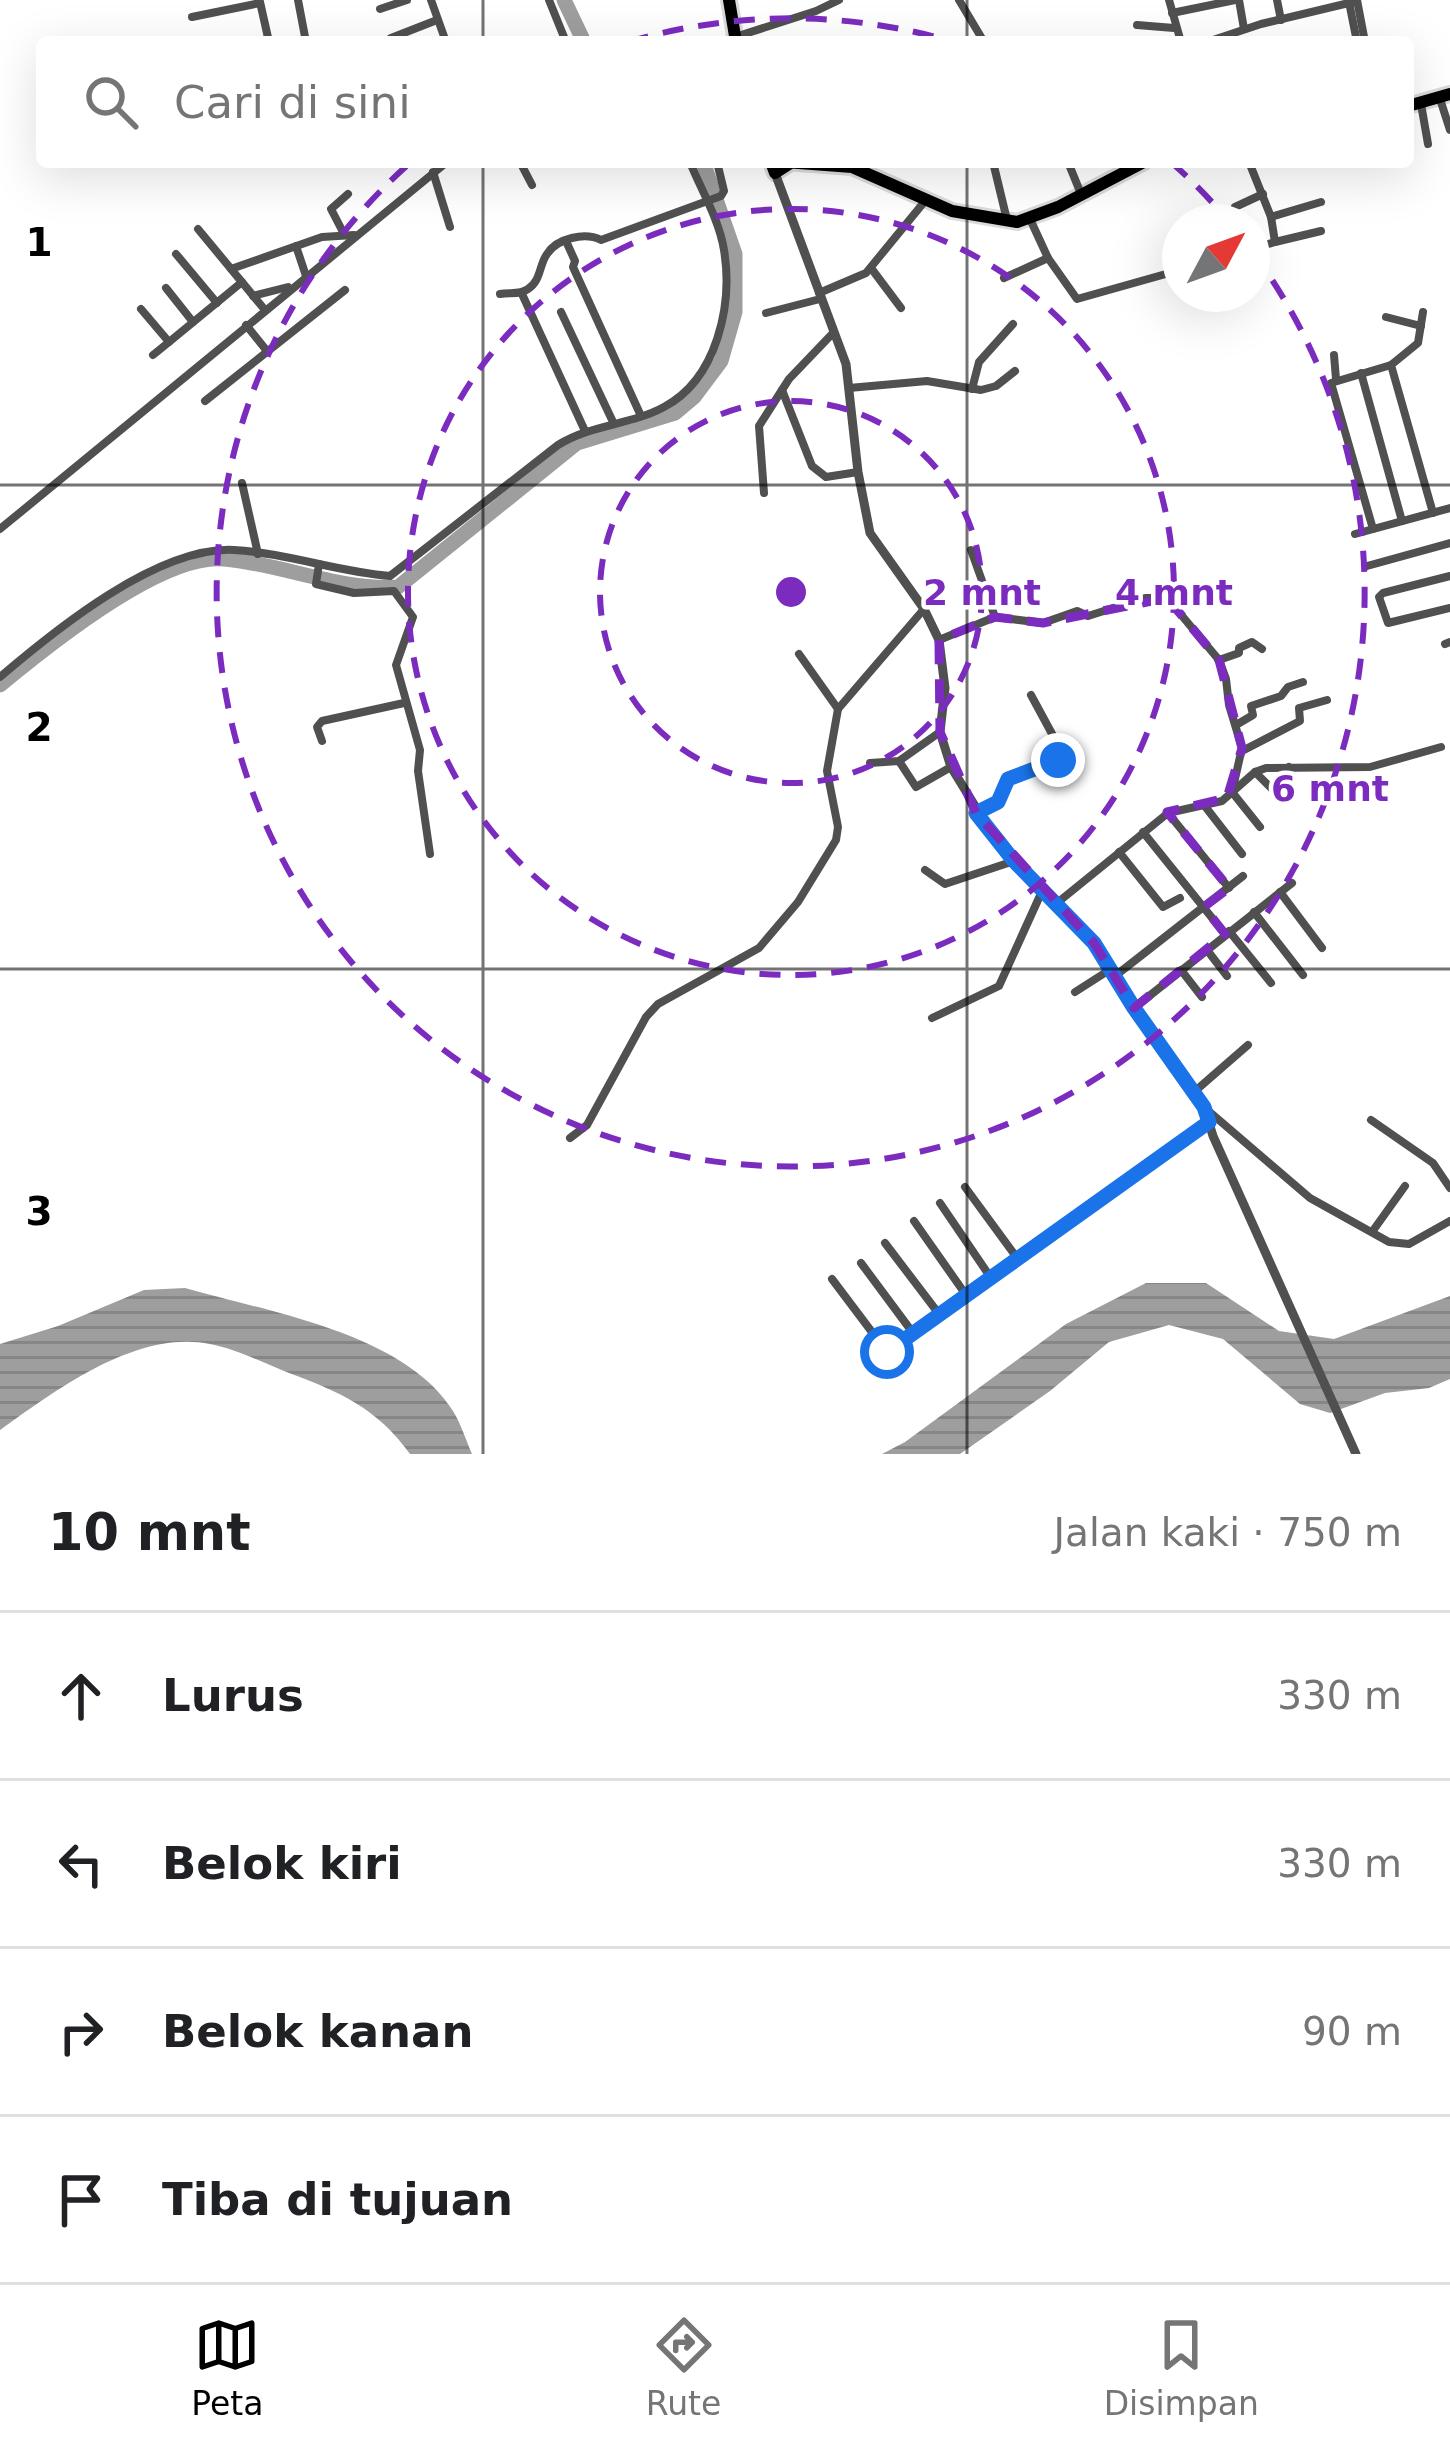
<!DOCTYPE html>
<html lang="id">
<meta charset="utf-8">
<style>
body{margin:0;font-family:"DejaVu Sans",sans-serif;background:#f2f2f2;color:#202124}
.compass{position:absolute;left:1162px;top:204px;width:108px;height:108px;border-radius:50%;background:#fff;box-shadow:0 12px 48px #0002;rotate:49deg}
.stop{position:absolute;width:36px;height:36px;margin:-27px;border:9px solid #1a73e8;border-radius:50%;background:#fff}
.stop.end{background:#1a73e8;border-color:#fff;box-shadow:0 3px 12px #0008}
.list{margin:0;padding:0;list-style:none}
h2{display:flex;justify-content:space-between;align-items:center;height:156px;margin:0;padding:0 48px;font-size:51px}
h2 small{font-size:39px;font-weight:400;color:#757577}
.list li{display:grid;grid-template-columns:78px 1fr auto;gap:36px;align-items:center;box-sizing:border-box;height:168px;padding:0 48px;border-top:3px solid #e0e0e0}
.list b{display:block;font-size:45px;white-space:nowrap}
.list em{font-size:39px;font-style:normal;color:#757577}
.icon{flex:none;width:66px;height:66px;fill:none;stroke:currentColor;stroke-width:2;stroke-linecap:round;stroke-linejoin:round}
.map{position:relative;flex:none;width:1450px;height:1454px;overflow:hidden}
.search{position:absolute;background:#fff;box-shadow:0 12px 48px #0002;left:36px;right:36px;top:36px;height:132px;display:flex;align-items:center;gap:30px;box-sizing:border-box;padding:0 42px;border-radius:12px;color:#757577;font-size:45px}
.sheet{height:828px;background:#fff}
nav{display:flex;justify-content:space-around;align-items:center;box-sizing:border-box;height:168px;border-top:3px solid #e0e0e0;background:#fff;font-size:33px;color:#757577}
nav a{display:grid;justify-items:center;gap:6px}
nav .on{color:#000}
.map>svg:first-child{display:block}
.water{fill:url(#water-rules)}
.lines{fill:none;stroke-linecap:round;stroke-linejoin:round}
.river{stroke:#9e9e9e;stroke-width:15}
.primary-casing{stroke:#dbdbdb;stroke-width:18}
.minor{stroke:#505050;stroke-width:8}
.tertiary{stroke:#505050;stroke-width:9}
.primary{stroke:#000;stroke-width:12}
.route{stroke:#1a73e8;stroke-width:15}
.marked{fill:none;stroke:#7b2cbf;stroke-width:9;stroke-dasharray:24 15;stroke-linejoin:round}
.grid{fill:none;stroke:#000;stroke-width:3;stroke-opacity:0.55}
.ring{fill:none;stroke:#7b2cbf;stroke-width:6;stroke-dasharray:21 15}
.grid-label{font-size:39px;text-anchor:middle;font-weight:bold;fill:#000;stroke:#fff;stroke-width:9;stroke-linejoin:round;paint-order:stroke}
.centre{fill:#7b2cbf;stroke:#fff;stroke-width:6}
.ring-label{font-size:36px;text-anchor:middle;font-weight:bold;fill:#7b2cbf;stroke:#fff;stroke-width:9;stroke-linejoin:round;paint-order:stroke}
</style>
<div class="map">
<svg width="1450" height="1454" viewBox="0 0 1450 1454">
<defs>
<pattern id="water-rules" width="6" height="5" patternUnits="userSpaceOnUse" patternTransform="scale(3)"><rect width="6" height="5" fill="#9e9e9e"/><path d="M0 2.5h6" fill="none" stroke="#868686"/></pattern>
</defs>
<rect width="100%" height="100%" fill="#fff"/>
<g class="water">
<path d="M 1146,1283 L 1206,1283 L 1279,1331 L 1334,1339 L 1450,1296 L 1450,1379 L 1429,1388 L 1385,1393 L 1330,1413 L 1300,1404 L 1223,1339 L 1169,1325 L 1109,1342 L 1050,1391 L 960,1454 L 882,1454 L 905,1442 L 1066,1324 Z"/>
<path d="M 185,1288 C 268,1312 404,1333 453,1411 C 461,1424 466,1440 472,1454 L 410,1454 C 377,1408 340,1392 289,1373 C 264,1363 236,1349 210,1344 C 137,1329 56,1390 0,1430 L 0,1344 L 58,1326 L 144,1290 Z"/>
</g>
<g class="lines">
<g class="river">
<path d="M 564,0 L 584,42"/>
<path d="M 0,685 C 47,646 161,553 224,559 C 282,564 340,591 398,587 L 577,443 L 675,413 L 694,397 L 721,361 L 735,312 L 735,254 L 703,162"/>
</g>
<g class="primary-casing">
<g id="primary">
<path d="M 729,0 L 736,42"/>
<path d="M 1408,106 L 1450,94"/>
<path d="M 771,162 L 775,173 L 789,164"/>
<path d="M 785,162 L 852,167 L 952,211 L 1017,222 L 1058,207 L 1144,162"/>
</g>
</g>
<g class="minor">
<path d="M 298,0 L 306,42"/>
<path d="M 431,0 L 446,42"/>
<path d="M 549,0 L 566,42"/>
<path d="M 959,0 L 984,42"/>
<path d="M 1169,0 L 1181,42"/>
<path d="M 1239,0 L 1244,29"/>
<path d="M 1277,0 L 1281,20"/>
<path d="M 1357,0 L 1365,42"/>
<path d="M 260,2 L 269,42"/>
<path d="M 1349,2 L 1357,42"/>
<path d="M 380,9 L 407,0"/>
<path d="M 1172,13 L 1235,0"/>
<path d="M 192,17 L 260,3"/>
<path d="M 1137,25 L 1174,28"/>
<path d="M 735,37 L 816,11 L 839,0"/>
<path d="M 391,38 L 437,20"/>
<path d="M 254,42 L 268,39"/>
<path d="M 1207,42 L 1261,24 L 1357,1"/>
<path d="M 1440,99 L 1450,130"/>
<path d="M 1421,104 L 1428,144"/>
<path d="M 520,162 L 532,185"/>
<path d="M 993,162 L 1007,220"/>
<path d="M 1068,162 L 1081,194"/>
<path d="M 1249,162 L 1271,217 L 1275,242 L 1252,249"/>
<path d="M 433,172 L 450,227"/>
<path d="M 1235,207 L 1263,194"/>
<path d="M 1271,217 L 1321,202"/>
<path d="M 1030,219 L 1048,258 L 1077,299 L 1180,270"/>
<path d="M 198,229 L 265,310"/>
<path d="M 344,234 L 331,209 L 348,194"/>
<path d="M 566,241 L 575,261 L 573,267 L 641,416"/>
<path d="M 1275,242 L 1321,231"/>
<path d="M 296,246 L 306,276"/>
<path d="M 176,254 L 217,303"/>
<path d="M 871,268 L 901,308"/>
<path d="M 231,269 L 322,237 L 354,235"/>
<path d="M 1004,278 L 1048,258"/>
<path d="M 166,288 L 193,322"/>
<path d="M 819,293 L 866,273 L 925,201"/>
<path d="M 500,294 C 510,292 520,295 528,289 C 541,281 539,265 547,254 C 557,238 585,232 601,240 L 721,196 L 724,191 L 717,162"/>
<path d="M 522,294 L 585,431"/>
<path d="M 253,296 L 288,287"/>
<path d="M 141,309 L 169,342 L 242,282"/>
<path d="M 561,312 L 613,422"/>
<path d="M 1423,312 L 1418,343 L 1391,365 L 1433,513"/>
<path d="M 766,313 L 820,299"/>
<path d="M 1386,317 L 1421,326"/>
<path d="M 246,325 L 267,351"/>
<path d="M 153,355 L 169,342"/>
<path d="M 1334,355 L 1336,379"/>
<path d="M 1361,373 L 1402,521"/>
<path d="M 849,388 L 927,381 L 981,390 L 996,386 L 1015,371"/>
<path d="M 972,389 L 979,362 L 1013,324"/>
<path d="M 782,390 L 812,466 L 826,477 L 858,472"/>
<path d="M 205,401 L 345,290"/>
<path d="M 242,483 L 258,554"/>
<path d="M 764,493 L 759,426 L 789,379 L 834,332"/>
<path d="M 0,529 L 447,162"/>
<path d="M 1373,529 L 1331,383 L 1391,365"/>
<path d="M 1355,534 L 1450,508"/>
<path d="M 971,550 L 995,617"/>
<path d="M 319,564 L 316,584 L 354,593 L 394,591 L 413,617 L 396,665 L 420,750 L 418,771 L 430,854"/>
<path d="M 1367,566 L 1450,543"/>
<path d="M 1450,576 L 1383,593 L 1379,597 L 1388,623 L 1450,608"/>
<path d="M 939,640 L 995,617 L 1043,623 L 1077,611 L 1088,616 L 1145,598 L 1167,598 L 1219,660 L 1226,679 L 1229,705 L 1242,748 L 1232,792 L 1260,827"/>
<path d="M 1445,644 L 1450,642"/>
<path d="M 799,654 L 838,709"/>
<path d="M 1219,660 L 1239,653 L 1239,648 L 1252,642 L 1262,649"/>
<path d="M 0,677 C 55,630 158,546 234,550 C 287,553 338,572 390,576 L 558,445 C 592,424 631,425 664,407 C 717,379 733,305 724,250 C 719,219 701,190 690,162"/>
<path d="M 1236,725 L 1253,715 L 1251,706 L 1281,696 L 1288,687 L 1303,682"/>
<path d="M 322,741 L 317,727 L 322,721 L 404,703"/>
<path d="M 1242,751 L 1300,721 L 1299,708 L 1327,700"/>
<path d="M 899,761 L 916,787 L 951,767"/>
<path d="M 870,763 L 899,761 L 940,732"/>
<path d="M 1255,772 L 1274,791 L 1289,767"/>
<path d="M 1204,805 L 1242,854"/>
<path d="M 977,812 L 998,802 L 1008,779 L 1064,756 L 1031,695"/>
<path d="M 1168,813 L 1229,888"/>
<path d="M 1143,832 L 1225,934"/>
<path d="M 1119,852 L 1163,907 L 1180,898"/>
<path d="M 925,870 L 945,884 L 1014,861"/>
<path d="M 1280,892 L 1322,948"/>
<path d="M 1057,903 L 1168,813 L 1222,801 L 1255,772 L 1266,768 L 1370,767 L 1441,747"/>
<path d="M 1254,912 L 1303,975"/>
<path d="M 1229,931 L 1271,983"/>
<path d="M 1207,950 L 1227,976"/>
<path d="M 1181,970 L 1202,997"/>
<path d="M 1115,976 L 1243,876"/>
<path d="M 1075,992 L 1111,969"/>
<path d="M 1134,1008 L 1292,883"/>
<path d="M 932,1018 L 999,986 L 1043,889"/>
<path d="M 1194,1092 L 1248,1045"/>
<path d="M 1205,1108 L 1310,1198 L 1389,1242 L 1409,1244 L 1450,1221"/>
<path d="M 1371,1120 L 1433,1163 L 1450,1188"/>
<path d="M 570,1138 L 587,1125 L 646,1017 L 658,1004 L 759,948 L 798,902 L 836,840 L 838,827 L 827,771 L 838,709 L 924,609"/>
<path d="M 965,1187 L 1017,1258"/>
<path d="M 940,1203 L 991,1278"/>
<path d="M 914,1221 L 966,1295"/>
<path d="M 1372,1232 L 1405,1186"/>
<path d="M 885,1243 L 939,1314"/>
<path d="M 861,1263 L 913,1333"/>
<path d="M 832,1279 L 887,1352 L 1209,1122"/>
</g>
<path class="tertiary" d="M 775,173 L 846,364 L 858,472 L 870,533 L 924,609 L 939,640 L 945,688 L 940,732 L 951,767 L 991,832 L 1094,943 L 1134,1008 L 1204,1107 L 1213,1136 L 1356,1454"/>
<use href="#primary" class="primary"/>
</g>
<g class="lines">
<path class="route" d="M 887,1352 L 1209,1122 L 1204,1107 L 1134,1008 L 1094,943 L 1014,861 L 976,813 L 998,802 L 1008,779 L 1058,760"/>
</g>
<path class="marked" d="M 1167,598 L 1219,660 L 1242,748 L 1227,798 L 1167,812 L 1229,888 L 1204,907 L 1225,934 L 1134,1008 L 1094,943 L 976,813 L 940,732 L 939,640 L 995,617 L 1043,623 Z"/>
<path class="grid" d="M 483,0 L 483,42M 967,0 L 967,42M 483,162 L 483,1454M 967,162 L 967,1454M 0,485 L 1450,485M 0,969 L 1450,969"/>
<g class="ring">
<circle cx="791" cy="592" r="191"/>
<circle cx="791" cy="592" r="383"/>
<path d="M628 42A574 574 0 0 1 954 42M1171 162A574 574 0 0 1 1227 219M1252 251A574 574 0 1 1 411 162"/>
</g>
<g class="grid-label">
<text x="39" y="256">1</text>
<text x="39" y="741">2</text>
<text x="39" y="1225">3</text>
</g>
<circle cx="791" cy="592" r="18" class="centre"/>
<g class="ring-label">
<text x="982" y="605">2 mnt</text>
<text x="1174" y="605">4 mnt</text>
<text x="1330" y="801">6 mnt</text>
</g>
</svg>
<svg class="compass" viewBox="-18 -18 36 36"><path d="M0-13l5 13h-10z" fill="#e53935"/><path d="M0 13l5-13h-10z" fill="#757577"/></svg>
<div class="stop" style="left:887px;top:1352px"></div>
<div class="stop end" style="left:1058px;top:760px"></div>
<div class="search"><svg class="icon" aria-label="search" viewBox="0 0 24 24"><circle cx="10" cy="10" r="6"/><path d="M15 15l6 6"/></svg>Cari di sini</div>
</div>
<section class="sheet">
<h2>10 mnt<small>Jalan kaki · 750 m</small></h2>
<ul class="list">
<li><svg class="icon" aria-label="ahead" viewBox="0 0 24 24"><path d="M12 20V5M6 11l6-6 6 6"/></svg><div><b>Lurus</b></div><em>330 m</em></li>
<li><svg class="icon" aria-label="left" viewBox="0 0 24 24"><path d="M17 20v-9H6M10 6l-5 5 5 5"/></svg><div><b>Belok kiri</b></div><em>330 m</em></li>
<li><svg class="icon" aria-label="right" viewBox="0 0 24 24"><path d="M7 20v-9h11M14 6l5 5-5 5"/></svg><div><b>Belok kanan</b></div><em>90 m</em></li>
<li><svg class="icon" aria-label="arrive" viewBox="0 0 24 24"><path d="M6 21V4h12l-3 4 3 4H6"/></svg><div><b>Tiba di tujuan</b></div></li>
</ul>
</section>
<nav>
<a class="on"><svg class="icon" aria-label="map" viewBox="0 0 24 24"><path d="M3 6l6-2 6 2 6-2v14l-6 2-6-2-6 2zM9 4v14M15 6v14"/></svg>Peta</a>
<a><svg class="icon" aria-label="directions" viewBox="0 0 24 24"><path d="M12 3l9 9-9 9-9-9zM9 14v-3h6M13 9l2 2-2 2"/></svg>Rute</a>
<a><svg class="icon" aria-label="saved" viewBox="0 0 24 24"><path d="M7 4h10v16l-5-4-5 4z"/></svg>Disimpan</a>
</nav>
